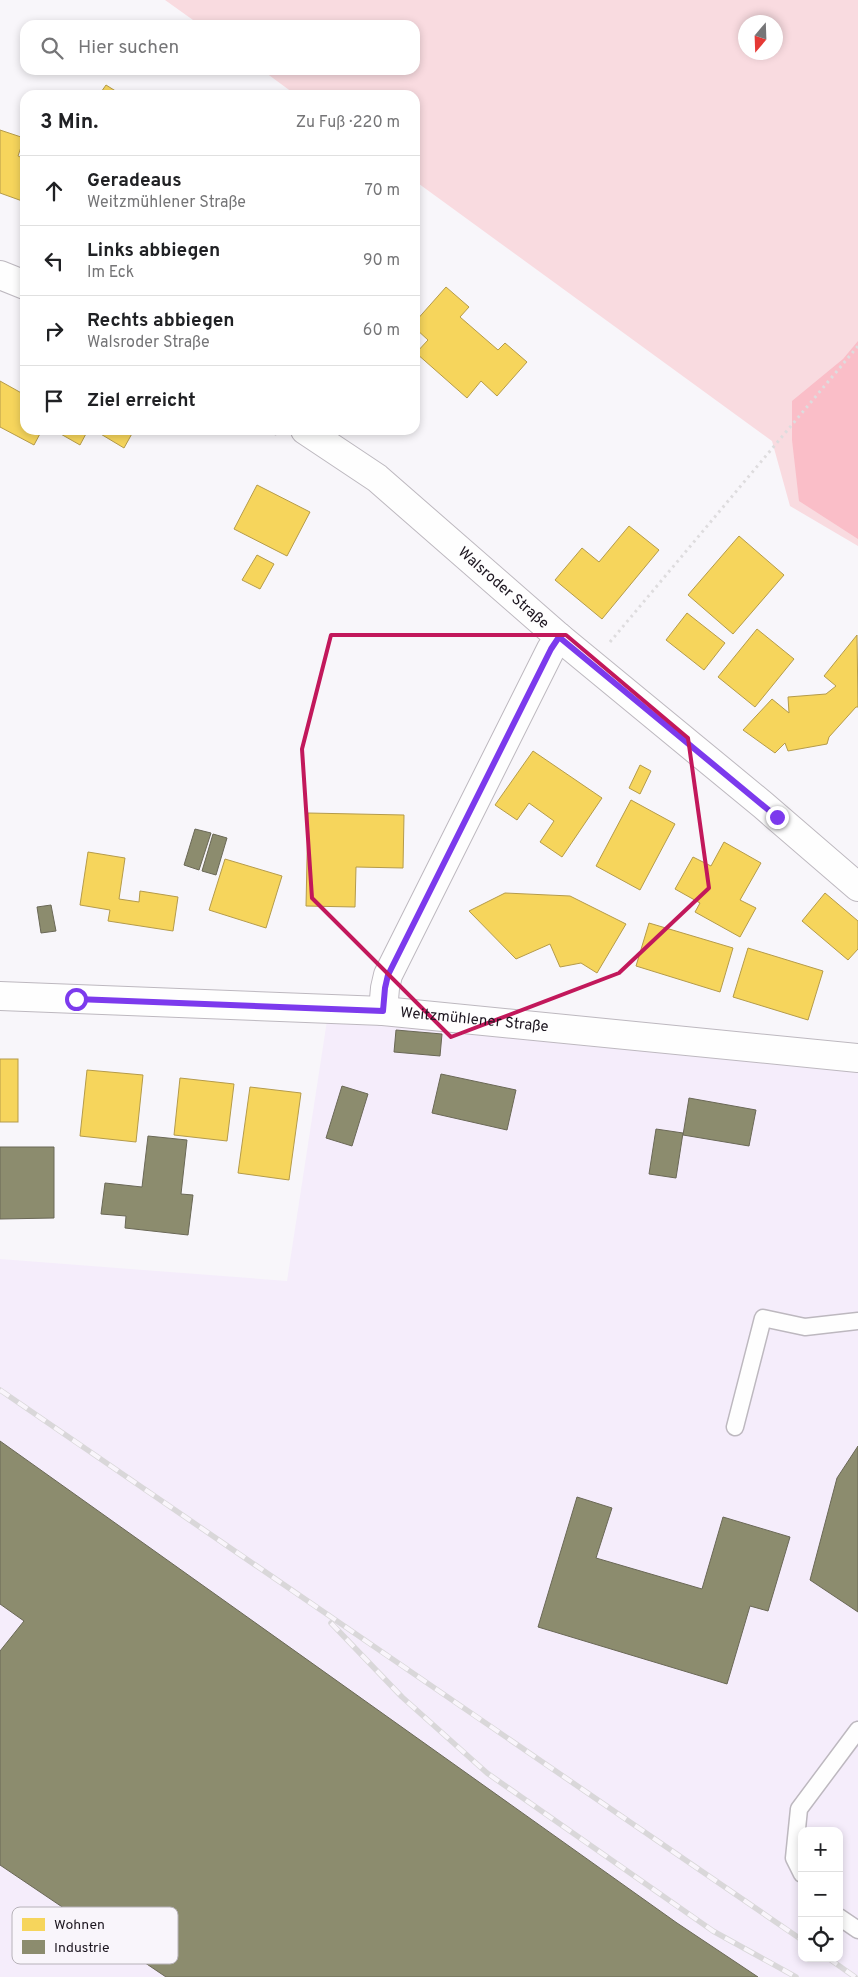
<!DOCTYPE html>
<html lang="de">
<meta charset="utf-8">
<style>
body{margin:0;font-family:Overpass,sans-serif;background:#f2f2f2;color:#202124}
.controls{position:absolute;right:15px;bottom:15px;display:grid;overflow:hidden;border-radius:10px;box-shadow:0 2px 8px #0003}
.controls button{width:45px;height:45px;display:grid;place-items:center;padding:0;border:0;border-bottom:1px solid #e0e0e0;background:#fff;color:#202124;font:25px sans-serif}
.compass{position:absolute;left:738px;top:15px;width:45px;height:45px;border-radius:50%;background:#fff;box-shadow:0 2px 8px #0003;rotate:199deg}
.stop{position:absolute;width:15px;height:15px;margin:-11px;border:4px solid #7c3aed;border-radius:50%;background:#fff}
.stop.end{background:#7c3aed;border-color:#fff;box-shadow:0 1px 5px #0008}
.list{margin:0;padding:0;list-style:none}
h2{display:flex;justify-content:space-between;align-items:center;height:65px;margin:0;padding:0 20px;font-size:21px}
h2 small{font-size:16px;font-weight:400;color:#757577}
.list li{display:grid;grid-template-columns:32px 1fr auto;gap:15px;align-items:center;box-sizing:border-box;height:70px;padding:0 20px;border-top:1px solid #e0e0e0}
.list b{display:block;font-size:19px;white-space:nowrap}
.list p{margin:0;font-size:16px;white-space:nowrap;color:#757577}
.list em{font-size:16px;font-style:normal;color:#757577}
.icon{flex:none;width:28px;height:28px;fill:none;stroke:currentColor;stroke-width:2;stroke-linecap:round;stroke-linejoin:round}
.map{position:relative;flex:none;width:858px;height:1977px;overflow:hidden}
.search{position:absolute;background:#fff;box-shadow:0 2px 8px #0003;left:20px;top:20px;width:400px;height:55px;display:flex;align-items:center;gap:12px;box-sizing:border-box;padding:0 18px;border-radius:15px;color:#757577;font-size:19px}
.panel{position:absolute;background:#fff;box-shadow:0 2px 8px #0003;left:20px;top:90px;width:400px;height:345px;border-radius:15px}
.map>svg:first-child{display:block}
.built{fill:#f5edfb;fill-rule:evenodd}
.green{fill:#f9dbe0;fill-rule:evenodd}
.forest{fill:#fabec8}
.homes{fill:#f6d55c;stroke:#b59b4a}
.industry{fill:#8c8c6e;stroke:#6a6856}
.lines{fill:none;stroke-linecap:round;stroke-linejoin:round}
.lane-casing{stroke:#bdb8bf;stroke-width:19}
.street-casing{stroke:#bdb8bf;stroke-width:30}
.secondary-casing{stroke:#bdb8bf;stroke-width:30}
.path{stroke:#dedcde;stroke-width:3;stroke-dasharray:2.5 4;stroke-linecap:butt}
.lane{stroke:#fefefe;stroke-width:16}
.street{stroke:#fefefe;stroke-width:28}
.secondary{stroke:#fefefe;stroke-width:28}
.rail-casing{stroke:#d9d7d9;stroke-width:5.5}
.rail{stroke:#f9f5fb;stroke-width:4;stroke-dasharray:11;stroke-linecap:butt}
.route{stroke:#7c3aed;stroke-width:6}
.marked{fill:none;stroke:#c2185b;stroke-width:4;stroke-linejoin:round}
.labels{text-anchor:middle;dominant-baseline:central;stroke-width:5;stroke-linejoin:round;paint-order:stroke}
.street-label{font-size:15px;fill:#1c151f;stroke:#f9f5fb}
.key{fill:#f9f5fb;stroke:#b7b2b9;stroke-width:1}
.key-label{font-size:14px;fill:#1c151f}
</style>
<div class="map">
<svg width="858" height="1977" viewBox="0 0 858 1977">
<rect width="100%" height="100%" fill="#f8f6fa"/>
<path class="built" d="M 328,1014 L 858,1070 L 858,1977 L 0,1977 L 0,1259 L 287,1281 ZM 802,1831 L 839,1831 L 839,1958 L 802,1958 Z"/>
<path class="green" d="M 165,0 L 858,0 L 858,546 L 790,506 L 772,441 L 415,181 L 415,95 L 296,95 L 262,70 L 415,70 L 415,25 L 200,25 ZM 746,22 L 776,22 L 776,52 L 746,52 Z"/>
<path class="forest" d="M 858,341 L 858,539 L 799,501 L 792,440 L 792,401 L 843,359 Z"/>
<g class="homes">
<path d="M 106,85 L 122,95 L 99,95 Z"/>
<path d="M 0,130 L 24,138 L 18,156 L 25,159 L 25,202 L 0,193 Z"/>
<path d="M 446,287 L 469,307 L 460,317 L 498,350 L 505,343 L 527,362 L 497,396 L 481,381 L 467,398 L 416,353 L 428,340 L 415,328 L 415,322 Z"/>
<path d="M 0,381 L 25,395 L 25,430 L 42,430 L 34,445 L 0,427 Z"/>
<path d="M 61,430 L 88,430 L 80,445 L 59,433 Z"/>
<path d="M 94,430 L 134,430 L 124,448 Z"/>
<path d="M 257,485 L 310,512 L 287,556 L 234,529 Z"/>
<path d="M 629,526 L 659,550 L 602,619 L 555,580 L 582,548 L 599,562 Z"/>
<path d="M 739,536 L 784,575 L 733,634 L 688,595 Z"/>
<path d="M 257,555 L 274,564 L 260,589 L 242,580 Z"/>
<path d="M 687,613 L 725,643 L 704,670 L 666,640 Z"/>
<path d="M 757,629 L 794,659 L 755,707 L 718,677 Z"/>
<path d="M 857,635 L 858,707 L 856,707 L 829,737 L 827,744 L 788,751 L 785,743 L 775,753 L 743,730 L 772,699 L 789,713 L 788,697 L 826,694 L 836,686 L 824,676 Z"/>
<path d="M 533,751 L 602,798 L 562,857 L 540,842 L 554,821 L 529,803 L 517,820 L 495,805 Z"/>
<path d="M 640,765 L 651,771 L 640,794 L 629,788 Z"/>
<path d="M 631,800 L 675,824 L 640,890 L 596,866 Z"/>
<path d="M 308,813 L 404,815 L 403,868 L 356,867 L 355,907 L 306,906 Z"/>
<path d="M 724,842 L 761,863 L 740,900 L 756,908 L 740,937 L 695,912 L 700,903 L 675,889 L 693,857 L 711,866 Z"/>
<path d="M 88,852 L 125,858 L 119,899 L 139,902 L 140,891 L 178,897 L 173,931 L 108,921 L 110,910 L 80,905 Z"/>
<path d="M 225,859 L 282,876 L 266,928 L 209,910 Z"/>
<path d="M 505,893 L 570,896 L 626,924 L 597,973 L 581,963 L 560,967 L 550,944 L 516,959 L 469,911 Z"/>
<path d="M 825,893 L 858,921 L 858,949 L 848,960 L 802,921 Z"/>
<path d="M 649,923 L 733,948 L 720,992 L 636,966 Z"/>
<path d="M 748,948 L 823,971 L 808,1020 L 733,997 Z"/>
<rect x="0" y="1059" width="18" height="63"/>
<path d="M 87,1070 L 143,1075 L 136,1142 L 80,1136 Z"/>
<path d="M 180,1078 L 234,1084 L 227,1141 L 174,1135 Z"/>
<path d="M 250,1087 L 301,1093 L 289,1180 L 238,1173 Z"/>
</g>
<g class="industry">
<path d="M 195,829 L 211,833 L 199,870 L 184,865 Z"/>
<path d="M 213,834 L 227,838 L 216,875 L 202,871 Z"/>
<path d="M 51,905 L 56,931 L 41,933 L 37,907 Z"/>
<path d="M 396,1030 L 442,1034 L 440,1056 L 394,1052 Z"/>
<path d="M 441,1074 L 516,1090 L 507,1130 L 432,1113 Z"/>
<path d="M 342,1086 L 368,1094 L 352,1146 L 326,1138 Z"/>
<path d="M 689,1098 L 756,1110 L 749,1146 L 683,1135 Z"/>
<path d="M 656,1129 L 683,1133 L 676,1178 L 649,1174 Z"/>
<path d="M 148,1136 L 187,1140 L 181,1194 L 193,1195 L 188,1235 L 125,1228 L 126,1216 L 101,1214 L 105,1183 L 142,1187 Z"/>
<path d="M 0,1147 L 54,1147 L 54,1218 L 0,1219 Z"/>
<path d="M 0,1441 L 677,1923 L 758,1977 L 166,1977 L 0,1865 L 0,1651 L 24,1621 L 0,1604 Z"/>
<path d="M 858,1446 L 858,1612 L 810,1580 L 837,1478 Z"/>
<path d="M 577,1497 L 612,1508 L 596,1558 L 702,1589 L 723,1517 L 790,1537 L 768,1611 L 750,1606 L 727,1684 L 538,1627 Z"/>
</g>
<g class="lines">
<g class="lane-casing">
<g id="lane">
<path d="M 735,1427 L 763,1318 L 805,1327 L 858,1321"/>
<path d="M 802,1874 L 794,1858 L 799,1809 L 858,1730"/>
<path d="M 839,1917 L 858,1930"/>
</g>
</g>
<g class="street-casing">
<path id="street" d="M 383,1011 L 385,988 L 388,975 L 551,649 L 559,637"/>
</g>
<g class="secondary-casing">
<g id="secondary">
<path d="M 0,275 L 25,285"/>
<path id="s1" d="M 305,430 L 377,478 L 559,637 L 763,805 L 858,887"/>
<path id="s2" d="M 0,996 L 383,1011 L 858,1058"/>
</g>
</g>
<g class="path">
<path d="M 269,430 L 277,435"/>
<path d="M 610,642 L 858,346"/>
</g>
<use href="#lane" class="lane"/>
<use href="#street" class="street"/>
<use href="#secondary" class="secondary"/>
<g class="rail-casing">
<g id="rail">
<path d="M 0,1390 L 802,1940"/>
<path d="M 331,1623 L 402,1697 L 487,1773 L 713,1931 L 796,1977"/>
<path d="M 828,1958 L 855,1977"/>
</g>
</g>
<use href="#rail" class="rail"/>
</g>
<g class="lines">
<path class="route" d="M 76,999 L 383,1011 L 385,988 L 388,975 L 551,649 L 559,637 L 777,817"/>
</g>
<path class="marked" d="M 331,635 L 566,635 L 688,738 L 709,888 L 619,973 L 451,1037 L 312,898 L 302,749 Z"/>
<g class="labels">
<g class="street-label">
<text stroke="none"><textPath href="#s1" startOffset="254">Walsroder Straße</textPath></text>
<text stroke="none"><textPath href="#s2" startOffset="475">Weitzmühlener Straße</textPath></text>
</g>
</g>
<rect x="12" y="1907" width="166" height="57" rx="8" class="key"/>
<rect x="22" y="1918" width="23" height="13" fill="#f6d55c"/>
<rect x="22" y="1940" width="23" height="14" fill="#8c8c6e"/>
<g class="key-label">
<text x="54" y="1929">Wohnen</text>
<text x="54" y="1952">Industrie</text>
</g>
</svg>
<div class="controls">
<button>+</button>
<button>−</button>
<button><svg class="icon" aria-label="locate" viewBox="0 0 24 24"><circle cx="12" cy="12" r="6"/><path d="M12 2v4M12 18v4M2 12h4M18 12h4"/></svg></button>
</div>
<svg class="compass" viewBox="-18 -18 36 36"><path d="M0-13l5 13h-10z" fill="#e53935"/><path d="M0 13l5-13h-10z" fill="#757577"/></svg>
<div class="stop" style="left:76px;top:999px"></div>
<div class="stop end" style="left:777px;top:817px"></div>
<div class="search"><svg class="icon" aria-label="search" viewBox="0 0 24 24"><circle cx="10" cy="10" r="6"/><path d="M15 15l6 6"/></svg>Hier suchen</div>
<section class="panel">
<h2>3 Min.<small>Zu Fuß · 220 m</small></h2>
<ul class="list">
<li><svg class="icon" aria-label="ahead" viewBox="0 0 24 24"><path d="M12 20V5M6 11l6-6 6 6"/></svg><div><b>Geradeaus</b><p>Weitzmühlener Straße</p></div><em>70 m</em></li>
<li><svg class="icon" aria-label="left" viewBox="0 0 24 24"><path d="M17 20v-9H6M10 6l-5 5 5 5"/></svg><div><b>Links abbiegen</b><p>Im Eck</p></div><em>90 m</em></li>
<li><svg class="icon" aria-label="right" viewBox="0 0 24 24"><path d="M7 20v-9h11M14 6l5 5-5 5"/></svg><div><b>Rechts abbiegen</b><p>Walsroder Straße</p></div><em>60 m</em></li>
<li><svg class="icon" aria-label="arrive" viewBox="0 0 24 24"><path d="M6 21V4h12l-3 4 3 4H6"/></svg><div><b>Ziel erreicht</b></div></li>
</ul>
</section>
</div>
